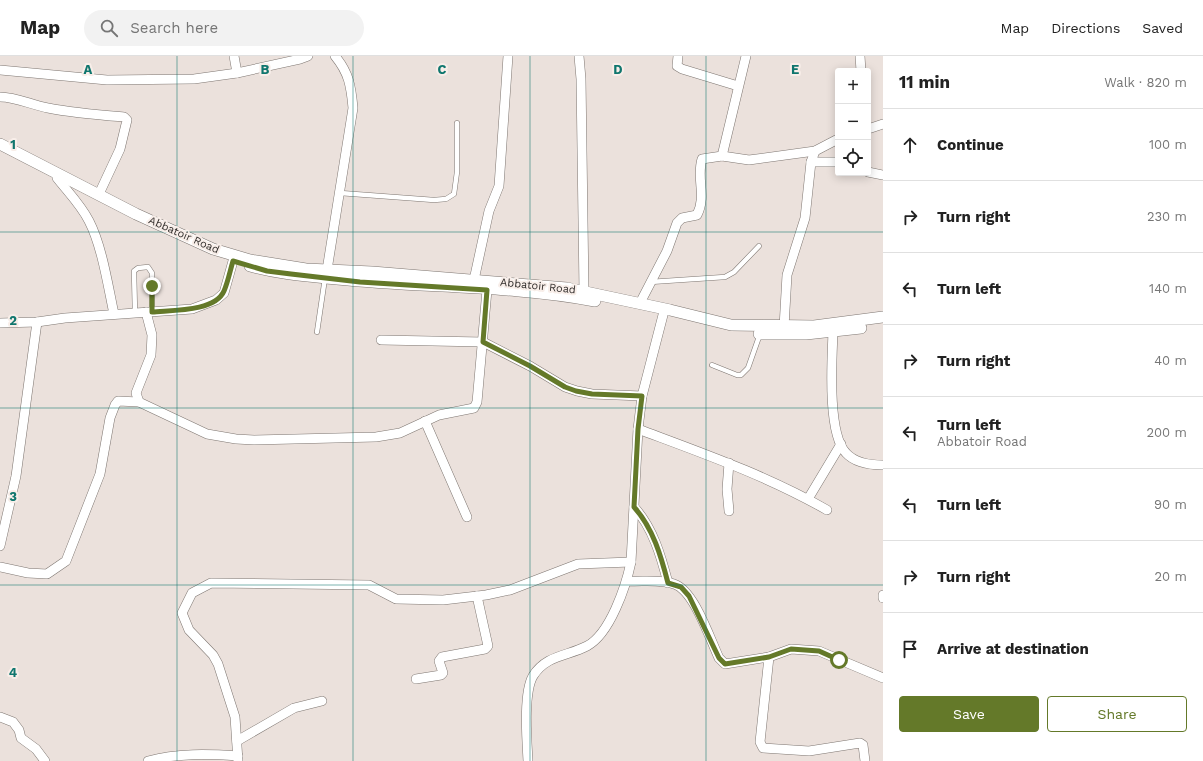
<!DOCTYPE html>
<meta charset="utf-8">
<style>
body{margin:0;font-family:"Work Sans",sans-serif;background:#f2f2f2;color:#222}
.controls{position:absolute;right:12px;top:12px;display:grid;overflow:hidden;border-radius:4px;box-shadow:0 2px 10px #0003}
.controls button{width:36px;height:36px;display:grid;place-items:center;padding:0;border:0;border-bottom:1px solid #e0e0e0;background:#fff;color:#222;font:20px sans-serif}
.stop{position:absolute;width:12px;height:12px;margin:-9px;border:3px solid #647929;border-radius:50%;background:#fff}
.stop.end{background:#647929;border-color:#fff;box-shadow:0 1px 4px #0008}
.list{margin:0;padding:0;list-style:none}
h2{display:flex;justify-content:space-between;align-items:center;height:52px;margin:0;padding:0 16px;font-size:17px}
h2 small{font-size:13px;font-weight:400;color:#767676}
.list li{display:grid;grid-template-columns:26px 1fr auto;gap:12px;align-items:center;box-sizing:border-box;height:72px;padding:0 16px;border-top:1px solid #e0e0e0}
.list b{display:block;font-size:15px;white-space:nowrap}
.list p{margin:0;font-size:13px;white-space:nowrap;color:#767676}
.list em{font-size:13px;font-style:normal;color:#767676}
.actions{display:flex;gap:8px;padding:12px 16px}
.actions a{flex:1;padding:9px 0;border:1px solid #647929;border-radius:4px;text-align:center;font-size:14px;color:#647929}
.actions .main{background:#647929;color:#fff}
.icon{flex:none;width:22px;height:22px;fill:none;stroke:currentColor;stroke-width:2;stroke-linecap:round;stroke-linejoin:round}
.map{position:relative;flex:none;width:883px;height:705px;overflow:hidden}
header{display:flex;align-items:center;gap:24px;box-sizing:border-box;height:56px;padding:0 20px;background:#fff;border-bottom:1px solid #e0e0e0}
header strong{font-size:19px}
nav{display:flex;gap:22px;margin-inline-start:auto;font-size:14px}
.search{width:280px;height:36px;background:#f2f2f2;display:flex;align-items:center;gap:10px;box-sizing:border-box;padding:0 14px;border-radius:22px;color:#767676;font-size:15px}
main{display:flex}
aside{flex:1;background:#fff}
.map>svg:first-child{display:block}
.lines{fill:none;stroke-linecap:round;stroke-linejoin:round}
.service-casing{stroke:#7e7671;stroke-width:5.5}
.minor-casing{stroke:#7e7671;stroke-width:10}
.tertiary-casing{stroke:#7e7671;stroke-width:12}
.service{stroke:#fff;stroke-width:4.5}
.minor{stroke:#fff;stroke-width:9}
.tertiary{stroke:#fff;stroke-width:11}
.route{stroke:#647929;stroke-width:5}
.grid{fill:none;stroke:#0f766e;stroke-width:1;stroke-opacity:0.55}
.labels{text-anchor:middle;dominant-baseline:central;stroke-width:4;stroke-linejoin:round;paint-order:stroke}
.street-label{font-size:11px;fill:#312d2b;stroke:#f8eee9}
.grid-label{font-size:13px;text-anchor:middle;font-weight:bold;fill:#0f766e;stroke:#f8eee9;stroke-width:4;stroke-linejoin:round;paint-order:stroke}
</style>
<header>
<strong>Map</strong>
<div class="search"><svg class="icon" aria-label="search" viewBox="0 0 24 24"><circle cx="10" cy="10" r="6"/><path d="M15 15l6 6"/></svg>Search here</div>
<nav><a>Map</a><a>Directions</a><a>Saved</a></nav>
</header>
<main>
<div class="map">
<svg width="883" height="705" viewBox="0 0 883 705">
<rect width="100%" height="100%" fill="#ebe1dc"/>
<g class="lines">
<g class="service-casing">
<g id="service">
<path d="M 340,137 L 434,144 L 446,143 L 454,138 L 457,116 L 457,67"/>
<path d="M 650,226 L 725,221 L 734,216 L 759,190"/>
<path d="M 135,257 L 134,215 L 138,212 L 148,211 L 152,217 L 152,256"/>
<path d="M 317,276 L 325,222"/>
<path d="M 712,309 L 737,319 L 741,319 L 748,312 L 760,278"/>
</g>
</g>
<g class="minor-casing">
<g id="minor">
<path d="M 234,0 L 237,17"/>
<path d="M 579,0 L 581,23 L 584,235"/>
<path d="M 678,0 L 677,10 L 682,13 L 738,30"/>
<path d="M 860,0 L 861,15"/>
<path d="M 0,14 L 107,24 L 194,23 L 237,17 L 300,3 L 308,0"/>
<path d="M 0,41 C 17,41 31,49 48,52 C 73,57 99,59 124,61 L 127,64 L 120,93 L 99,138"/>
<path d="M 868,73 L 883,68"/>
<path d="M 722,100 L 746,0"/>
<path d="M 811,106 L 838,106"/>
<path d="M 868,116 L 883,119"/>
<path d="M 57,122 C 68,136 81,149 89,165 C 102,190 108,230 114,258"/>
<path d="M 327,214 L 353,52 C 351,30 349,17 335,0"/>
<path d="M 474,224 L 489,155 L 499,130 L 508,0"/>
<path d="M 640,247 L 667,195 L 677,167 L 682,162 L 697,159 C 707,139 696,123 702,103 L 722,100 L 749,104 L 815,95 L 838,83"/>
<path d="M 0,267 L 37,266 L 65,262 L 192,253 L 216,244 L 224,237 L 233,205"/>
<path d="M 784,271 L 787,219 L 805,162 L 811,106 L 815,95"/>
<path d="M 833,276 C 832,303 827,377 846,397 C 855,407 870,409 883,409"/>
<path d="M 381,284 L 483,286 L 530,310 L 565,331 L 577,335 L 592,338 L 642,340"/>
<path d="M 139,346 L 136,337 L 151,299 L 152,279 L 146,256"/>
<path d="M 425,365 L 467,461"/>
<path d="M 638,373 C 702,397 768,420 827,454"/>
<path d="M 729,407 L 727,433 L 729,455"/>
<path d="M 808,443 L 841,388"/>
<path d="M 634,451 C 653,472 661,500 668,527"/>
<path d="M 0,490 L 16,420 L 37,266"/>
<path d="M 0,511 L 28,517 L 47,518 L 66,505 L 100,418 L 110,362 L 115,349 L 118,345 L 139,346 L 207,378 L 236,383 L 254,384 L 376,381 L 400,377 L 439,359 L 474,352 L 477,346 L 487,234"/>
<path d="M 627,525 C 641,526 660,523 674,528 C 694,534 710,583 719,602 L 725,608 L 769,601 L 791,593 L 819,595 L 883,622"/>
<path d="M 883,539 L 883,542"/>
<path d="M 769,601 L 760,686 L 763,692 L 809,695 L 860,687 L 863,689 L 865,705"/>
<path d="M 416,623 L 441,619 L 443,617 L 439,605 L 442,601 L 485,593 L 488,590 L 477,540"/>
<path d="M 0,661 L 13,666 L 19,674 L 21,682 L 36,693 L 45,705"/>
<path d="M 237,685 L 294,652 L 322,645"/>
<path d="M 148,705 C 177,697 208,698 238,700"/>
<path d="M 238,705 L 235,661 L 218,608 L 213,599 L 189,574 L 182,557 L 192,537 L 211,527 L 369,529 L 396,543 L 443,544 L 486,539 L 510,534 L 578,508 L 631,506"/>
<path d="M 528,705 C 527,685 523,637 533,620 C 546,599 568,600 587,590 C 610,578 626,530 631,506 L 638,373 L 642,340 L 663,259"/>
</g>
</g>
<g class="tertiary-casing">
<g id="tertiary">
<path d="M 0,88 L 136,158 L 213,193 L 250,204 L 306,213 L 372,216 L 567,232 L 670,254 L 731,269 L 814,270 L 883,261"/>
<path d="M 250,210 C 279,218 308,220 337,223 C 423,232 510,229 595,245"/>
<path d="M 759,278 L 806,278 L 861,272"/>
</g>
</g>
<use href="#service" class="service"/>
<use href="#minor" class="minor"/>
<use href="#tertiary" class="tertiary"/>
</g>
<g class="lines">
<path class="route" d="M 152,230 L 152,256 C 171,254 215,256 224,235 C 228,226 230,215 233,205 L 267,215 L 291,218 L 360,226 L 487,234 L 483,286 L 530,310 L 565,331 L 576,335 L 592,338 L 642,340 L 638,373 L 634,451 C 653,472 661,500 668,527 L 681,531 L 689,540 L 719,602 L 725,608 L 769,601 L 791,593 L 819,595 L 839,604"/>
</g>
<path class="grid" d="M 177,0 L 177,705M 353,0 L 353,705M 530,0 L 530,705M 706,0 L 706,705M 0,176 L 883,176M 0,352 L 883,352M 0,529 L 883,529"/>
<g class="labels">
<g class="street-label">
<text transform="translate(184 179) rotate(24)">Abbatoir Road</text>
<text transform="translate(538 230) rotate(6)">Abbatoir Road</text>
</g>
</g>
<g class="grid-label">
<text x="88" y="18">A</text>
<text x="265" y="18">B</text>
<text x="442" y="18">C</text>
<text x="618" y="18">D</text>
<text x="795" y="18">E</text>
<text x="13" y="93">1</text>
<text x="13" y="269">2</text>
<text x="13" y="445">3</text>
<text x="13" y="621">4</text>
</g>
</svg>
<div class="controls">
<button>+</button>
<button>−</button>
<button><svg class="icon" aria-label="locate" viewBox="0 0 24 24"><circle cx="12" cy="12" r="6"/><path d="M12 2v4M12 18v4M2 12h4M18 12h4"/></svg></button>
</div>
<div class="stop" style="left:839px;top:604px"></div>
<div class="stop end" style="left:152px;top:230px"></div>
</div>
<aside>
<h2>11 min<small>Walk · 820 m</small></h2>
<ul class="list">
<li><svg class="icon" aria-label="ahead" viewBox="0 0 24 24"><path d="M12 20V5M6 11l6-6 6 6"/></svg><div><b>Continue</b></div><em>100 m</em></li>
<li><svg class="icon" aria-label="right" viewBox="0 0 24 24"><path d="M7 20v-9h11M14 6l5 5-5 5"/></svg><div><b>Turn right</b></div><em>230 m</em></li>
<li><svg class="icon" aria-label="left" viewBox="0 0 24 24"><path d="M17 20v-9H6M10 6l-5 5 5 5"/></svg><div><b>Turn left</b></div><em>140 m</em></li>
<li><svg class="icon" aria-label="right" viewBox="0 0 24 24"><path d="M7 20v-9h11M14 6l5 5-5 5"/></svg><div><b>Turn right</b></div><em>40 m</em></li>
<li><svg class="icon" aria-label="left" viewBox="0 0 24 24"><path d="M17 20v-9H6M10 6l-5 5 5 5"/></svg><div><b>Turn left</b><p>Abbatoir Road</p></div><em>200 m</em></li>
<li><svg class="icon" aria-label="left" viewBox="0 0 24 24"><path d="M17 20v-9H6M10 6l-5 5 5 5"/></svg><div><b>Turn left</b></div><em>90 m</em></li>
<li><svg class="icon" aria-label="right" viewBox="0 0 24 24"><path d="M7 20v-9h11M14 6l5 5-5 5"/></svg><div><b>Turn right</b></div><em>20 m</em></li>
<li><svg class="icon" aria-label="arrive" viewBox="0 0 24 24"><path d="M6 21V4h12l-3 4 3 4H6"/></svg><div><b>Arrive at destination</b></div></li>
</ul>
<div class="actions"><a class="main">Save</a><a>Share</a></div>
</aside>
</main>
